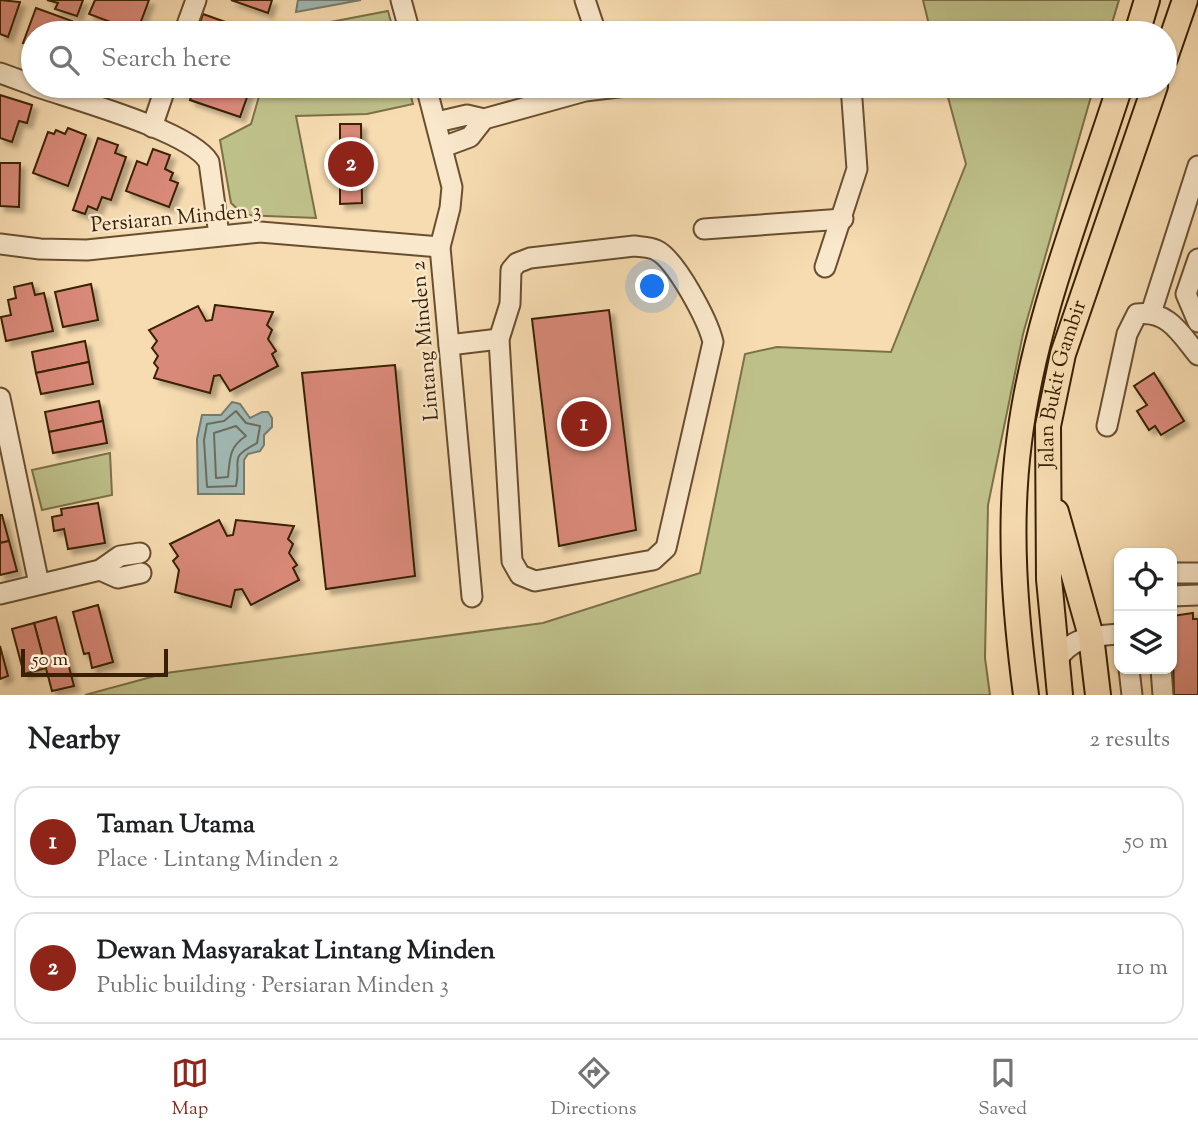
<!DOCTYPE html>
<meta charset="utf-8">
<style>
body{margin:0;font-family:"Sorts Mill Goudy",serif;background:#f2f2f2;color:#202124}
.controls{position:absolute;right:21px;bottom:21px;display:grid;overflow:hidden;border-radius:14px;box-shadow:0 2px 5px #0004}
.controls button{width:63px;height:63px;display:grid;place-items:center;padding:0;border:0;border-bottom:2px solid #e0e0e0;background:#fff;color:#202124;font:35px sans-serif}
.scale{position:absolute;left:21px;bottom:18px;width:147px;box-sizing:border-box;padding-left:7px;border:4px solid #392004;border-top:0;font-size:19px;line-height:24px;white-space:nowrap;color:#392004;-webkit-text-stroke:5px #fae8cc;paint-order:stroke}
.you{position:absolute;left:653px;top:287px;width:24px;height:24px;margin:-18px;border:5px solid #fff;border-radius:50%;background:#1a73e8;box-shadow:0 0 0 10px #1a73e833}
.badge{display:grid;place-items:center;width:46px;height:46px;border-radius:50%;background:#8f2418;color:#fff;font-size:23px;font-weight:700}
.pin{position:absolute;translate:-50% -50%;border:4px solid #fff;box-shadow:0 2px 7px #0006}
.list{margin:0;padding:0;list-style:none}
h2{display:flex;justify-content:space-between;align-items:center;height:91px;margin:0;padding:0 28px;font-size:30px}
h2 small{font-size:23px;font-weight:400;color:#757577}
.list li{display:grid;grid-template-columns:46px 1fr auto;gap:21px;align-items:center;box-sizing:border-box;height:112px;margin:0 14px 14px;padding:0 14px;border:2px solid #e0e0e0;border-radius:21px}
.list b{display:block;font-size:26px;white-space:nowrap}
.list p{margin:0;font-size:23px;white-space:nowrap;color:#757577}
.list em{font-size:23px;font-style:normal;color:#757577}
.icon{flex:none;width:38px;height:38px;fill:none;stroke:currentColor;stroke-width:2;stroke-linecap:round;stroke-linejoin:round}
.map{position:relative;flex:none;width:1198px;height:695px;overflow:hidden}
.search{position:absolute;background:#fff;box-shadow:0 2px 5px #0004;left:21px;right:21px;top:21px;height:77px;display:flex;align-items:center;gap:18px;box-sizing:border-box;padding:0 24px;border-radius:38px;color:#757577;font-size:26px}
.sheet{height:343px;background:#fff}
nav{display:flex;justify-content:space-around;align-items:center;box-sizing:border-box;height:98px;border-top:2px solid #e0e0e0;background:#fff;font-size:19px;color:#757577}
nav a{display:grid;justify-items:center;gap:4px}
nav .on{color:#8f2418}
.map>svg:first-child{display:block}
.green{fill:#bec08a;stroke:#7c7047;stroke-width:2}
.water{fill:#a0b9b5;stroke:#777c6e;stroke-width:2}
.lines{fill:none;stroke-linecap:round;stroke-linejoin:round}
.shore{stroke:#6c6c5c;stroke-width:2}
.building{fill:#d98979;stroke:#392004;stroke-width:2;filter:url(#shadow)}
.minor-casing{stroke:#684f2f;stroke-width:23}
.major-casing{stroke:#392004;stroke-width:28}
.minor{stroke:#fae8cc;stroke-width:19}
.major{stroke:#f7dcb1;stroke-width:24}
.labels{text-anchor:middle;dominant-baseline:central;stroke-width:5;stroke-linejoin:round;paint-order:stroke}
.street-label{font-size:21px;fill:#392004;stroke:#fae8cc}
</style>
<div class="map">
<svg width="1198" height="695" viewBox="0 0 1198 695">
<defs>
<filter id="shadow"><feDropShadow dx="5" dy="5" stdDeviation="2" flood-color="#0004"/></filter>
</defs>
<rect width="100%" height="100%" fill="#f7dcb1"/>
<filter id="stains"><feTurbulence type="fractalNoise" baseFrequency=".00286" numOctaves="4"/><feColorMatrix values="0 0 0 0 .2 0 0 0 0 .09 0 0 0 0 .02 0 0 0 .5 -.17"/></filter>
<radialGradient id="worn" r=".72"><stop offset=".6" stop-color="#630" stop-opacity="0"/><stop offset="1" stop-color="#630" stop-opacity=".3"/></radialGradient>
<g class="green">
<path d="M 923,0 L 1119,0 L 1109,33 L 931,33 Z"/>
<path d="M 388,11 L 394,33 L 278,33 L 278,32 Z"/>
<path d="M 262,86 L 408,86 L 413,104 L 367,114 L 296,116 L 316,218 L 244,215 L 231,203 L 220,140 L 251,124 Z"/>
<path d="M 945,86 L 1094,86 L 1023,334 L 988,505 L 985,658 L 990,695 L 85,695 L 166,673 L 543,623 L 700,573 L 745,354 L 777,347 L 891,352 L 966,164 Z"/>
<path d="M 110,453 L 112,495 L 42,510 L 32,470 Z"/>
</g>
<g class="water">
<path d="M 298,0 L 361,0 L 296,12 Z"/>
<path d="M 232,402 L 240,404 L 250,418 L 262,412 L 268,412 L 272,418 L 272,427 L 264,435 L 264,445 L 260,451 L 248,454 L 244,460 L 244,494 L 198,494 L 197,439 L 202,415 L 221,415 Z"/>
</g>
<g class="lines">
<g class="shore">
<path d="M 236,411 L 246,423 L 260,426 L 257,443 C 227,459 242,458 236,486 L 207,487 L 204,440 L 207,424 L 224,421 Z"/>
<path d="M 236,426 L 246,436 C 229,447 230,458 228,477 L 216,478 L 214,433 Z"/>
</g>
</g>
<g class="building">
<path d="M 0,0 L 20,2 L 8,37 L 0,34 Z"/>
<path d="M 47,0 L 83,0 L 77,16 L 55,9 L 58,3 Z"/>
<path d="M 95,0 L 149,0 L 137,32 L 89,14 Z"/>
<path d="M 231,0 L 272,0 L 268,13 Z"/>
<path d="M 36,8 L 72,21 L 67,33 L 33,33 L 33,46 L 23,43 Z"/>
<path d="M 203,14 L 256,33 L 197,31 Z"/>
<path d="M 86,22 L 114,33 L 82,33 Z"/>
<path d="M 181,86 L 251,86 L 240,117 L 190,100 L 192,94 L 179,90 Z"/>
<path d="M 0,95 L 32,105 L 27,123 L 19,121 L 12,142 L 0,138 Z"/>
<path d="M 340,124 L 361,124 L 362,203 L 340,204 Z"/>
<path d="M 68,128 L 86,135 L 68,186 L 33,173 L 48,132 L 54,134 L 56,130 L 65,134 Z"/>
<path d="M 98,138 L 118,145 L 115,153 L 126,157 L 111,200 L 102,197 L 97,210 L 88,206 L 85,214 L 73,210 Z"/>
<path d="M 153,149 L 170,155 L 165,169 L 173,173 L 170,180 L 178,183 L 169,207 L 126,191 L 137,161 L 147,165 Z"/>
<path d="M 0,163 L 20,163 L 19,207 L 0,206 Z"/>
<path d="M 32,283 L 35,295 L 44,293 L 53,331 L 6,341 L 1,317 L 11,315 L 8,300 L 16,298 L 14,287 Z"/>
<path d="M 91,284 L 98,320 L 63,327 L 55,292 Z"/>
<path d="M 215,305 L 273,312 L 267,325 L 272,330 L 268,339 L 276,351 L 272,354 L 278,366 L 230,391 L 220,375 L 214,376 L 210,393 L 154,378 L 158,368 L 154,363 L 158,356 L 152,348 L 157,341 L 149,330 L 198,306 L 206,321 L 212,320 Z"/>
<path d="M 609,310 L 636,530 L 559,546 L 532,319 Z"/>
<path d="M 85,341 L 89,362 L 36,373 L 32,352 Z"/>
<path d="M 89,362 L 93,384 L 41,394 L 36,373 Z"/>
<path d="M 395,365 L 415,576 L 326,589 L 302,373 Z"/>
<path d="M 1154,373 L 1184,421 L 1161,435 L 1155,426 L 1149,430 L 1137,411 L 1147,405 L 1134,386 Z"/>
<path d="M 99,401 L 103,421 L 49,432 L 45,412 Z"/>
<path d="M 103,421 L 107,443 L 53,453 L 49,432 Z"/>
<path d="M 98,503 L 105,543 L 68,549 L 64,529 L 54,531 L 52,517 L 62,515 L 61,509 Z"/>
<path d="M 0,515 L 2,515 L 9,541 L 0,543 Z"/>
<path d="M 219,520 L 227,536 L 233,535 L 236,520 L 294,526 L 288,539 L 293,544 L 289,553 L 297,565 L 293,568 L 299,580 L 251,605 L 242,589 L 235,590 L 231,607 L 175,592 L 179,570 L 173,561 L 178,556 L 170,544 Z"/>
<path d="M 9,541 L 17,571 L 0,575 L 0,543 Z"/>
<path d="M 98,605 L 113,662 L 92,668 L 89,653 L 84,654 L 73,612 Z"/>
<path d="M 1193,613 L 1193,619 L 1198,619 L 1198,695 L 1174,695 L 1172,616 Z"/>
<path d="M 56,617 L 74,686 L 52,691 L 34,623 Z"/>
<path d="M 34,623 L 46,668 L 24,674 L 12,629 Z"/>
<path d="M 0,646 L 8,676 L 0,679 Z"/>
</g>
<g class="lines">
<g class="minor-casing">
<g id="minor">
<path d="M 401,0 L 410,33"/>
<path d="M 585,0 L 596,33"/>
<path d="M 184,33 L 196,0"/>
<path d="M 0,73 L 33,85"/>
<path d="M 35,86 C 72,99 191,131 209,162 L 219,235"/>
<path d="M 426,86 L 452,187 L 450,208 L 440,247 L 472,597"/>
<path d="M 437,122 L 467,115 L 484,119 L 585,91 L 626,86"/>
<path d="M 152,127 L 166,86"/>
<path d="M 443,147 L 470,137 L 484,119"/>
<path d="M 704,229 L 843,219"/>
<path d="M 0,244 L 40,249 L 87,250 L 260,232 L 440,247"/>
<path d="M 634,246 C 641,247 650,247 656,250 C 676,259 708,321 713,342 L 666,548 L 653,560 L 535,581 L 520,575 L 512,561 L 499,339 L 510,304 L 511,270 L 517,263 L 530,258 Z"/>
<path d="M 1198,259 L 1186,294 L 1198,322"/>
<path d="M 825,267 L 857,169 L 851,86"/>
<path d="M 1151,313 L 1198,166"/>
<path d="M 449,345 L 499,339"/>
<path d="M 0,398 L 39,584"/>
<path d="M 1107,426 L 1127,334 L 1137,314 C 1168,310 1180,333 1198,355"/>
<path d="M 100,570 L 118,578 L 141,573"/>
<path d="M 1172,573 L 1198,573"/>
<path d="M 0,594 L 100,570 L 120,556 L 140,553"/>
<path d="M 1172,596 L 1198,595"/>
<path d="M 1055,663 C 1070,637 1092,636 1119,634"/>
<path d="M 1129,669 L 1132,695"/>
<path d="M 1161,669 L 1163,695"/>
</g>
</g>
<g class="major-casing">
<g id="major">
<path d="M 1137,33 L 1147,0"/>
<path d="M 1165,58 L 1185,0"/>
<path d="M 1056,512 L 1091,636 L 1098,695"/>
<path d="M 1026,695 C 1015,611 1008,527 1019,442 C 1034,320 1083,202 1120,86"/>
<path id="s1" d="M 1060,695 L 1049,579 L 1048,426 L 1063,354 L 1155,86"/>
</g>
</g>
<use href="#minor" class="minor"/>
<use href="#major" class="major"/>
</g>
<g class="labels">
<g class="street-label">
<text transform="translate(176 219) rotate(-5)">Persiaran Minden 3</text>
<text transform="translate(426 341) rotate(-95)">Lintang Minden 2</text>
<text stroke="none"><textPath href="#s1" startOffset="313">Jalan Bukit Gambir</textPath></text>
</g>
</g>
<rect width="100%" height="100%" filter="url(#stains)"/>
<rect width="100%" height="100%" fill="url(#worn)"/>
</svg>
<div class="controls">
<button><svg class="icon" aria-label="locate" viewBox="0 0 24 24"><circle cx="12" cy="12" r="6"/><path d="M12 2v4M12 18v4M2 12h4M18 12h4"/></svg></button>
<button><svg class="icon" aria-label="layers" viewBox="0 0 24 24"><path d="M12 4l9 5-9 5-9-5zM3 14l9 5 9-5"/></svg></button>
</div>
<div class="scale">50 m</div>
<div class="you"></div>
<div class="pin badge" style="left:584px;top:424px">1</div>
<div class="pin badge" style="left:351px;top:164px">2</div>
<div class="search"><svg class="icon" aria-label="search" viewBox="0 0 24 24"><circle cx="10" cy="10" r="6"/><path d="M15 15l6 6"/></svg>Search here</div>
</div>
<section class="sheet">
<h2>Nearby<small>2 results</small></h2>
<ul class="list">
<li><span class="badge">1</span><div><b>Taman Utama</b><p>Place · Lintang Minden 2</p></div><em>50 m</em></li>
<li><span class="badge">2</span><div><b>Dewan Masyarakat Lintang Minden</b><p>Public building · Persiaran Minden 3</p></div><em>110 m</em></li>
</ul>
</section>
<nav>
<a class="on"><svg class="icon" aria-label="map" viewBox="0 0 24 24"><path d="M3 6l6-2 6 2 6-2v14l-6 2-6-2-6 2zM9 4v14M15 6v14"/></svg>Map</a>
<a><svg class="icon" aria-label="directions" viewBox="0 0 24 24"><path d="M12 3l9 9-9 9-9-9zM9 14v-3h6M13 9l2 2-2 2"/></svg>Directions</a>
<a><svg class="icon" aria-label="saved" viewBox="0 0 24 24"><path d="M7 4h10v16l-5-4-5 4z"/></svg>Saved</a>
</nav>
